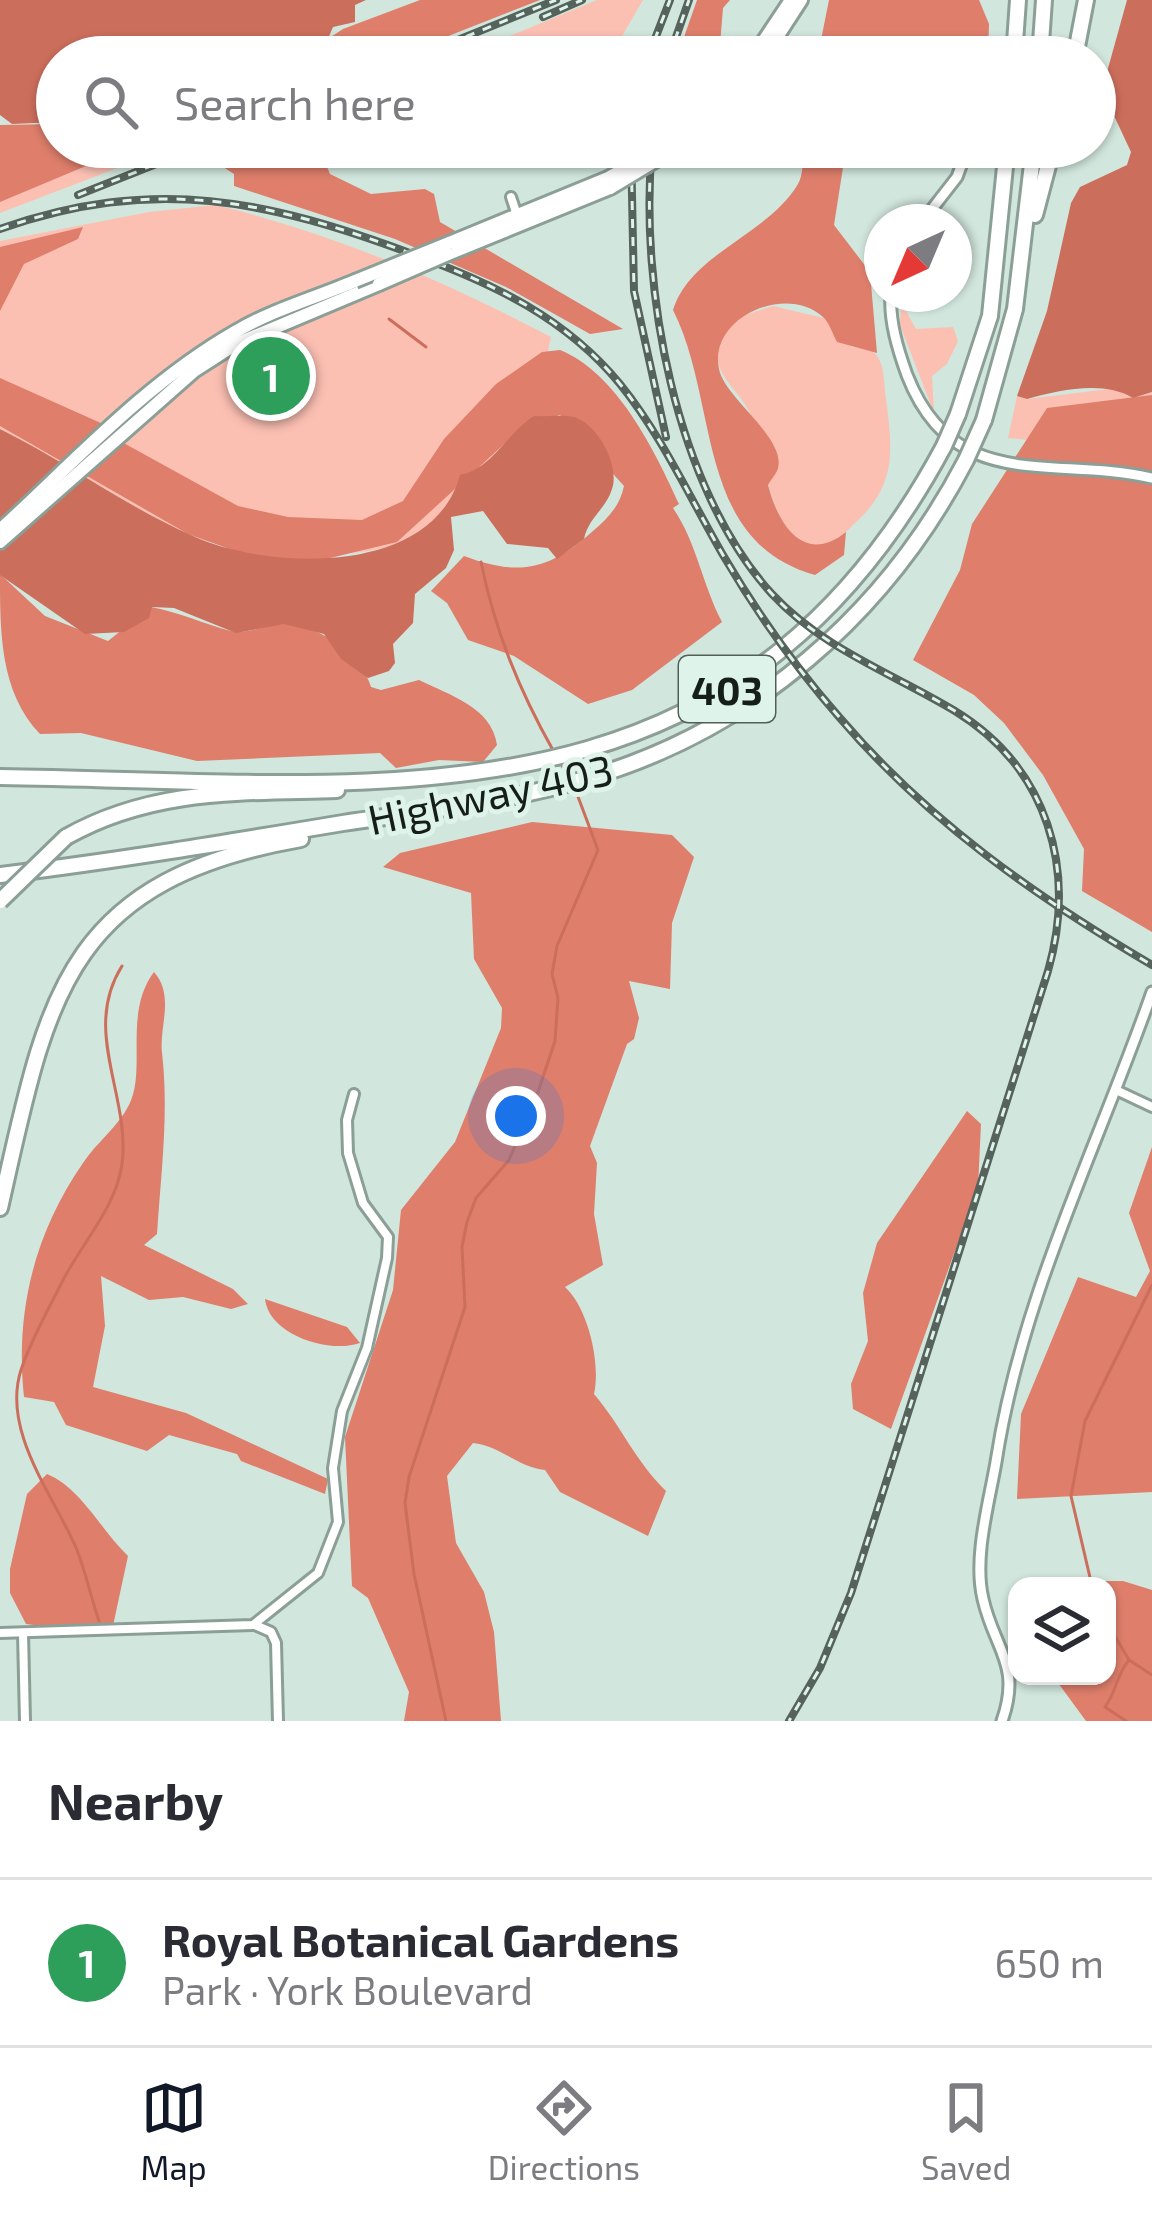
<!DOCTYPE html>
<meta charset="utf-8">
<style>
body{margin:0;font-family:"Exo 2",sans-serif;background:#f2f2f3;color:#2b2b33}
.controls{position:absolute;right:36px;bottom:36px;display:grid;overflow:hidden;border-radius:24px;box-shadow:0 3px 9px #0004}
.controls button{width:108px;height:108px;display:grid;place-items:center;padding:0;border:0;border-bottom:3px solid #e1e1e2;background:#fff;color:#2b2b33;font:60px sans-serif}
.compass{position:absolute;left:864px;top:204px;width:108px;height:108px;border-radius:50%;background:#fff;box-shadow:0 3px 9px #0004;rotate:224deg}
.you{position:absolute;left:516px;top:1116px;width:42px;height:42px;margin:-30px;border:9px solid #fff;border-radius:50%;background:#1a73e8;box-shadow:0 0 0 18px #1a73e833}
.badge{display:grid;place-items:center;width:78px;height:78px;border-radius:50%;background:#111827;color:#fff;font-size:39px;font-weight:700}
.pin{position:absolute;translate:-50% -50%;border:6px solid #fff;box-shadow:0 3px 12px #0006}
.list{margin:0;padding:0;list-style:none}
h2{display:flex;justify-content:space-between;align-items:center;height:156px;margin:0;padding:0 48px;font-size:51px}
h2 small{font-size:39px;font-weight:400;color:#7c7c81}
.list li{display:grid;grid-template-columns:78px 1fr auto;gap:36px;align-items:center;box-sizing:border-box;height:168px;padding:0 48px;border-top:3px solid #e1e1e2}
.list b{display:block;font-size:45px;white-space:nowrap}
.list p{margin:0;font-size:39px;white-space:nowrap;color:#7c7c81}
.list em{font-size:39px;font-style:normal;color:#7c7c81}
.icon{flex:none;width:66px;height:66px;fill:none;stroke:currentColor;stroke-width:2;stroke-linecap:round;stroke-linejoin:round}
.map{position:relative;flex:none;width:1152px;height:1721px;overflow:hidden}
.search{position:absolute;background:#fff;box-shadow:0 3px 9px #0004;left:36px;right:36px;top:36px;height:132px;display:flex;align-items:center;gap:30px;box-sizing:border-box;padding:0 42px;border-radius:66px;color:#7c7c81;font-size:45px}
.sheet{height:324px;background:#fff}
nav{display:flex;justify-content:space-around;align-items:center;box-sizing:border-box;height:168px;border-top:3px solid #e1e1e2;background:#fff;font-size:33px;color:#7c7c81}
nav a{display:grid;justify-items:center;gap:6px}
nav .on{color:#111827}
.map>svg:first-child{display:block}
.green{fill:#fcc0b3}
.forest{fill:#de7e6b}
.water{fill:#cc6e5c}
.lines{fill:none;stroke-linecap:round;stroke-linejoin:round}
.stream{stroke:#cc6e5c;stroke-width:3}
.minor-casing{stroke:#8b9f97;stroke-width:14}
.tertiary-casing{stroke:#8b9f97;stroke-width:15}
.primary-casing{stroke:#8b9f97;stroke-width:18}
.motorway-casing{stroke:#8b9f97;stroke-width:20}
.minor{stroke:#fff;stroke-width:8}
.tertiary{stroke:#fff;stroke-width:9}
.primary{stroke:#fff;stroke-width:12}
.motorway{stroke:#fff;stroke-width:14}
.rail-casing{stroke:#56635d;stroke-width:8}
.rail{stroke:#def3ea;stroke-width:3;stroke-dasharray:9;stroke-linecap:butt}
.primary-bridge-casing{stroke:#8b9f97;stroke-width:18;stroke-linecap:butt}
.motorway-bridge-casing{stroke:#8b9f97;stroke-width:20;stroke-linecap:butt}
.primary-bridge{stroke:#fff;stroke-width:12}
.motorway-bridge{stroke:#fff;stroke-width:14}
.labels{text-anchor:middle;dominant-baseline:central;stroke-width:10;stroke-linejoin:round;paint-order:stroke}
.shield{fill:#def3ea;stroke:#525e58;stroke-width:3}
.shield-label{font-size:39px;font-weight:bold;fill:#161e1a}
.street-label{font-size:42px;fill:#161e1a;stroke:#def3ea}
</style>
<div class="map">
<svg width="1152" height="1721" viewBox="0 0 1152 1721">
<rect width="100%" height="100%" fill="#d1e6dd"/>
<g class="green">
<path d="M 597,0 L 643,0 L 610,57 L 459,57 Z"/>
<path d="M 0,139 L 26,153 L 57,147 L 172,147 L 0,213 Z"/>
<path d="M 216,205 C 334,234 443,280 551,337 L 534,416 C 508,432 492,469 460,475 C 437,561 346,557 275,551 C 248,548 219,548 193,536 C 125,506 67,462 0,429 L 0,241 L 149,212 Z"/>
<path d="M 901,302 L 916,329 L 953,327 L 958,341 L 947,364 L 932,376 L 934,413 L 900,325 Z"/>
<path d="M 773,306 L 824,318 L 852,347 L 869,349 C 886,358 883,380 886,398 C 892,448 898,484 856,522 C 848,530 838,541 828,545 C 773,565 762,448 752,418 C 741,388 708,376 719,338 C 725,318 756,312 773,306 Z"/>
<path d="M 1117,388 L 1133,398 L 1152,392 L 1152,453 L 1008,438 L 1017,396 L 1027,399 Z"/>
</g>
<g class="forest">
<path d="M 420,0 L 540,0 L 395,57 L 300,57 L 343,29 Z"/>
<path d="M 697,0 L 730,0 L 723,8 L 719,57 L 677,57 Z"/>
<path d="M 829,0 L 979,0 L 989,24 L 988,57 L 947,57 L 916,38 L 884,38 L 851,48 L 820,45 Z"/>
<path d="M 57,124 L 57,147 L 171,147 L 93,163 L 0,202 L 0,125 Z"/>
<path d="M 257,147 L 464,147 L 424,168 C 388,156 359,139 325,162 L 330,174 L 371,194 L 425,189 L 434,194 L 440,222 L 623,329 L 590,334 L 506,287 L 395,239 L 234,186 L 234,174 L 217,163 Z"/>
<path d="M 805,147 L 875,147 L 844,161 L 834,225 L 870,272 L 877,353 L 837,342 C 833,335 829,322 823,317 C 786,283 708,318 719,369 C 724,398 790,440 777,471 C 775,476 770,480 768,485 C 778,524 804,566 846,532 L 844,555 L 815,575 C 694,541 720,403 673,310 C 691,253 768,235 798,184 C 804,174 802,158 805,147 Z"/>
<path d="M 83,227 L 78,239 L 24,264 L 0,311 L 0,247 Z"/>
<path d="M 560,350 C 617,373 655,451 679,504 L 673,508 C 697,543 702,584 722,622 L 632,690 L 588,704 L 514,656 L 468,640 L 447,603 L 431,591 L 464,556 C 520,577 549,570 593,531 C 608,518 620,506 624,486 L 560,415 L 525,425 L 397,542 L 305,564 L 249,556 L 188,534 L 0,426 L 0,378 L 103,424 L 120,441 L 238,506 L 288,517 L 362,520 L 403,501 L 444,439 L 496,384 L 542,352 Z"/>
<path d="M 1152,395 L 1152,932 L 1082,891 L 1084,849 L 1043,775 L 1004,723 L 974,695 L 913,660 L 960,570 L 972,524 L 1047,408 Z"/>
<path d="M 0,574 L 45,616 L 108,641 L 151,607 C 179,612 204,624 231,631 C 249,635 268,623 286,624 C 321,627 361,653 371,687 L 381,690 L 419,680 C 449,695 492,707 497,745 L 483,762 L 439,760 L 396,768 L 380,753 L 197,761 L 81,733 L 40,734 C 0,692 0,633 0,574 Z"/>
<path d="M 532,822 L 672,835 L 694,857 L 672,923 L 670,989 L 629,981 L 639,1018 L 634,1039 L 627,1044 L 590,1146 L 597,1163 L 594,1214 L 603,1265 L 565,1287 C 588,1308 601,1363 594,1394 C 622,1427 635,1461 666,1491 L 648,1536 L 560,1492 L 545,1470 C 517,1467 501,1446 473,1443 L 447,1476 L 456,1543 L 484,1592 L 494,1632 L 501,1721 L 404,1721 L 409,1692 L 368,1598 L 352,1586 L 345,1437 L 393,1290 L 401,1210 L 455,1142 L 501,1028 L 502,1008 L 474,959 L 471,893 L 383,867 L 400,853 Z"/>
<path d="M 154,972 C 175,996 159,1026 162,1053 C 169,1113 161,1173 157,1234 L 144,1245 L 233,1289 L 248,1304 L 231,1309 L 183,1297 L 149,1300 L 101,1276 L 105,1326 L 93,1387 L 186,1413 L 328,1479 L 325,1494 L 241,1461 L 237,1454 L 169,1435 L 147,1451 L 66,1425 L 54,1402 L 24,1397 C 15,1312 34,1234 83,1163 C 96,1143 118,1127 129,1105 C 147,1070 123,1013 154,972 Z"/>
<path d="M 967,1111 L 981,1124 L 978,1187 L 891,1429 L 853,1409 L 851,1384 L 868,1341 L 863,1293 L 877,1243 Z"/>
<path d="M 1152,1147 L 1152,1492 L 1017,1499 L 1021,1414 L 1078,1277 L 1136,1297 L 1150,1271 L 1129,1213 Z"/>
<path d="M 265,1299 L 347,1327 L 360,1343 C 329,1354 269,1335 265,1299 Z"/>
<path d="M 47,1474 C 81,1488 100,1529 128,1556 L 111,1635 L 26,1624 L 10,1593 L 10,1569 L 27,1494 Z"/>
<path d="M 1019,1581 L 1123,1581 L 1152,1590 L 1152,1721 L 1086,1721 L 1053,1676 L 1107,1676 L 1107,1586 L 1017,1586 Z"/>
</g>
<g class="water">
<path d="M 0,0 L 366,0 L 355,5 L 355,22 L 333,27 L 327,41 L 319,39 L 287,57 L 57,57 L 57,122 L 12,124 L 0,115 Z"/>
<path d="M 1127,0 L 1152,0 L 1152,392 L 1133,398 C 1104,380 1059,390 1027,399 L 1017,396 L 1047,311 L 1071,203 L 1080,187 L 1127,165 L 1131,152 L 1102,90 Z"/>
<path d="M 534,416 C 546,417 562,414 574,417 C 598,424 620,466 612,489 C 606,509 588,518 584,539 L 557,559 L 548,548 L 507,544 L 483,511 L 451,517 L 454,550 L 446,568 L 415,594 L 413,623 L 393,644 L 395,663 L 389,671 L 368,678 L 341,659 L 324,634 L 284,624 L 236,633 L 174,608 L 152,607 L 149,618 L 124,632 L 85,634 L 0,575 L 0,429 C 67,462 125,506 193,536 C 270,571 433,576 460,475 C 492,469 508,432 534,416 Z"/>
</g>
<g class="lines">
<g class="stream">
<path d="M 389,319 L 426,347"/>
<path d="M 481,562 C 495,631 519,690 554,752"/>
<path d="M 559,760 L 569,778"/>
<path d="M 1092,1586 L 1071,1496 L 1085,1421 L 1152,1285"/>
<path d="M 99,1621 C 91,1598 86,1573 77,1550 C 55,1497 1,1432 21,1370 C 30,1342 47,1312 60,1286 C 79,1246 116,1209 122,1164 C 131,1096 81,1031 122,966"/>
<path d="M 1107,1623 L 1129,1660 L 1152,1675"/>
<path d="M 446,1721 L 414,1574 L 405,1503 L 409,1477 L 465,1307 L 462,1247 L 467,1222 L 476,1198 L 509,1160 L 536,1098 L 555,1041 L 558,998 L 552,974 L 557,946 L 598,850 L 574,786"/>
<path d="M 1126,1721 L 1105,1707 C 1117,1691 1116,1675 1129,1660"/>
</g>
<g class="minor-casing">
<g id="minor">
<path d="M 511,197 L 518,218"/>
<path d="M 1116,1090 L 1152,1107"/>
<path d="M 255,1625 L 271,1632 L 276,1643 L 278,1721"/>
<path d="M 0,1633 L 253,1625 L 318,1573 L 338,1522 L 333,1468 L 342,1411 L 367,1348 L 387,1258 L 388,1237 L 363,1203 L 348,1153 L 347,1120 L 354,1094"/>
<path d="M 23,1633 L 25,1721"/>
</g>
</g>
<g class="tertiary-casing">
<g id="tertiary">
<path d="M 856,57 L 898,51 L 914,57"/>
<path d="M 922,222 L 957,177 L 968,147"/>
<path d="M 891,294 C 889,321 898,350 907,375 C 954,496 1053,455 1152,478"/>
<path d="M 1002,1721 C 1022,1664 994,1649 983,1599 C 973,1558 989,1503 996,1462 C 1021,1297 1097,1149 1152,992"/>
</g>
</g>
<g class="primary-casing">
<g id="primary">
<path d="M 753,57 L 791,0"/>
<path d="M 764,57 L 801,0"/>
<path d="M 449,243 L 608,178"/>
<path d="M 448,254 L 610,188"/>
<path d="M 0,530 C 75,461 146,383 235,332 C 272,310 315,298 355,281"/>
<path d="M 0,542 L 194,371 L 236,344 L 379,284"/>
</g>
</g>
<g class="motorway-casing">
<g id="motorway">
<path d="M 1014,57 L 1018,0"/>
<path d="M 1040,57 L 1044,0"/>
<path d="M 1075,57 L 1086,0"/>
<path d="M 1035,215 L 1053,147"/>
<path d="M 958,414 L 990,316 L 1007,147"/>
<path d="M 984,420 L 1015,309 L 1034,147"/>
<path d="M 0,777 C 382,782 732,842 944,446"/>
<path d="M 66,837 C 153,788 240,793 337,790"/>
<path d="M 0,875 C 115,861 229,842 343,823 C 424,811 506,802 585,779 C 752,731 886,614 966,460"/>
<path d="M 0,1208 C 47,1000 62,881 301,839"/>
</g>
</g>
<use href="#minor" class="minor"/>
<use href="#tertiary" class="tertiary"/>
<use href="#primary" class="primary"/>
<use href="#motorway" class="motorway"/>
<g class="rail-casing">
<g id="rail">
<path d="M 543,17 L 582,0"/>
<path d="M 416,57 L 556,0"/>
<path d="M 648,57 L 670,0"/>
<path d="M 669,57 L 689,0"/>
<path d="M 631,147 L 634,291 L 666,437"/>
<path d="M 652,147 C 639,286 675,488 772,594 C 823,649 892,673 955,711 C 1048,768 1077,869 1048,971 L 851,1593 L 820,1668 L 789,1721"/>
<path d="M 78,195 L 199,147"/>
<path d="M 0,229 C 154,175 268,200 415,255 C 494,284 566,318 620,384 C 662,436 690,498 723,555 C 757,613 796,668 840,718 C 928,821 1036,897 1152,965"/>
</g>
</g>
<use href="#rail" class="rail"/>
<g class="primary-bridge-casing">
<g id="primary-bridge">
<path d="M 608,178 L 664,147"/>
<path d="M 610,188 L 678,147"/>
<path d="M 355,281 L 449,243"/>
<path d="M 379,284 L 448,254"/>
</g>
</g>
<g class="motorway-bridge-casing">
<g id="motorway-bridge">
<path d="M 944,446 L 958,414"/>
<path d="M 966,460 L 984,420"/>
<path d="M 0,901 L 66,837"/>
</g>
</g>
<use href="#primary-bridge" class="primary-bridge"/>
<use href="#motorway-bridge" class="motorway-bridge"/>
</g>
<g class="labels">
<rect class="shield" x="679" y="656" width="96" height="66" rx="9"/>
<g class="shield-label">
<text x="727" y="689">403</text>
</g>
<g class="street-label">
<text transform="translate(490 793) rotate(-12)">Highway 403</text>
</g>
</g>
</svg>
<div class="controls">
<button><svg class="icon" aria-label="layers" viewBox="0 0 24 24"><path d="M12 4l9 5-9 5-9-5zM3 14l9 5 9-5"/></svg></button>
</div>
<svg class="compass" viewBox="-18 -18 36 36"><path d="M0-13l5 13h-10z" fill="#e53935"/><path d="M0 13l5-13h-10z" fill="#7c7c81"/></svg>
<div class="you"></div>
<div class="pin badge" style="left:271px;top:376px;background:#2e9e5b">1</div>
<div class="search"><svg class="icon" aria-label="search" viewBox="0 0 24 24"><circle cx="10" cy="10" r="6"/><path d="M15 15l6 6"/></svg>Search here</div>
</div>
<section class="sheet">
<h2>Nearby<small></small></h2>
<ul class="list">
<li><span class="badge" style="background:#2e9e5b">1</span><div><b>Royal Botanical Gardens</b><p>Park · York Boulevard</p></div><em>650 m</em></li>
</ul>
</section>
<nav>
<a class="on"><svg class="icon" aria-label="map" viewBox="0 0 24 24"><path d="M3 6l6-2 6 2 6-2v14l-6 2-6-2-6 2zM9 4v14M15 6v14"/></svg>Map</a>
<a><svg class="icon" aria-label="directions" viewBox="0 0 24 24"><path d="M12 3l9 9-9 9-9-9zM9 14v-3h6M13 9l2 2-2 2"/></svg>Directions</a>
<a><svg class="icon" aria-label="saved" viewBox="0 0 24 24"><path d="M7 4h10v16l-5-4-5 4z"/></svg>Saved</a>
</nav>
